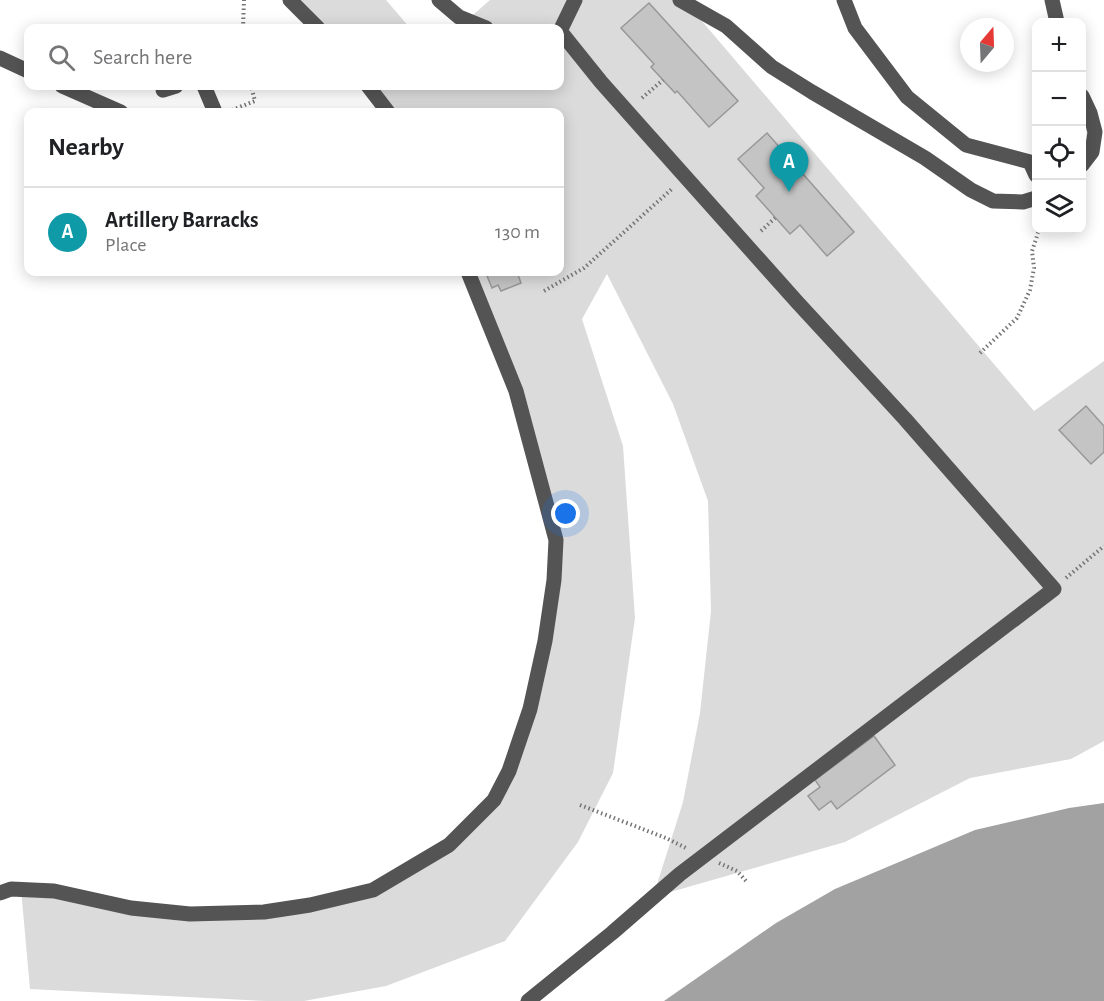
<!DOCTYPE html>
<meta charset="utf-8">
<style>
body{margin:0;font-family:"Alegreya Sans",sans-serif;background:#f6f6f6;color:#202124}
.controls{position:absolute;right:18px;top:18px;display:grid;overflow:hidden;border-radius:12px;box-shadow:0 3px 15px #0003}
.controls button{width:54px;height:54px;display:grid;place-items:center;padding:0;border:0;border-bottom:2px solid #e0e0e0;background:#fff;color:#202124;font:30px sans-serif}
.compass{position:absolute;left:960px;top:18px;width:54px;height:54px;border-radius:50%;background:#fff;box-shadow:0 3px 15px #0003;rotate:19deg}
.you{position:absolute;left:566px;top:514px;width:21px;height:21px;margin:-15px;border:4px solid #fff;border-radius:50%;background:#1a73e8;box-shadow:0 0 0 9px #1a73e833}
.badge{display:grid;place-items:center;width:39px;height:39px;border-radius:50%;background:#000;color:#fff;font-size:20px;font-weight:700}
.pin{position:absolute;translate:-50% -50px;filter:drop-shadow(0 2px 3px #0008)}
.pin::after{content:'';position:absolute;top:32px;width:21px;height:18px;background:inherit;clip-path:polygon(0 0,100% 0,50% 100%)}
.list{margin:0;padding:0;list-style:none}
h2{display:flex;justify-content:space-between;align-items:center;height:78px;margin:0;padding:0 24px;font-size:26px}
h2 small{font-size:20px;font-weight:400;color:#757577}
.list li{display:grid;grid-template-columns:39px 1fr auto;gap:18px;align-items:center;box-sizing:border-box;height:90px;padding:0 24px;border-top:2px solid #e0e0e0}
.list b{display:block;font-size:22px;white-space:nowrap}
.list p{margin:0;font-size:20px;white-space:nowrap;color:#757577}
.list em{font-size:20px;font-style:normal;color:#757577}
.icon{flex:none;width:33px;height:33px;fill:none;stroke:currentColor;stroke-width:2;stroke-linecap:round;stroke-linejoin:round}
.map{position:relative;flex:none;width:1104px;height:1001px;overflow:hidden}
.search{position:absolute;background:#fff;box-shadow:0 3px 15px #0003;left:24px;top:24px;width:540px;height:66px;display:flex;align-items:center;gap:15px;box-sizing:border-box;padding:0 21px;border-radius:12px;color:#757577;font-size:22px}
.panel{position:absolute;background:#fff;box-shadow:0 3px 15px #0003;left:24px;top:108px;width:540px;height:168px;border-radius:12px}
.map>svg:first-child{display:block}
.green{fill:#dbdbdb}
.water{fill:#a2a2a2}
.building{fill:#c4c4c4;stroke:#989898;stroke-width:1.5}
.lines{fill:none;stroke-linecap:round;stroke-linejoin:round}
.path{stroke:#767676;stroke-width:4;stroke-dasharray:1.5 3;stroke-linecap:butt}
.minor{stroke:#545454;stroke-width:15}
</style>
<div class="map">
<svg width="1104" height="1001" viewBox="0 0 1104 1001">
<rect width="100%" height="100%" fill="#fff"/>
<g class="green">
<path d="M 290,0 L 386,0 L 410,28 L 318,28 Z"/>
<path d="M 490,0 L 684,0 L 1034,411 L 1104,361 L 1104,741 L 1071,759 L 970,778 L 845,842 L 653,897 L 683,802 L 700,713 L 711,611 L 708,501 L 673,404 L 607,274 L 582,319 L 623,446 L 635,618 L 613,773 L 578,842 L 505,941 L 386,986 L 304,1001 L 266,1001 L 30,989 L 21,889 L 239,913 L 347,896 L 396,877 L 477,817 L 509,771 L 529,714 L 556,540 L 478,296 L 468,272 L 560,272 L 560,112 L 388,112 L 368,86 L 560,86 L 560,28 L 458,28 Z"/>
</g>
<path class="water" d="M 1104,803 L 1104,1001 L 664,1001 L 776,923 L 835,889 L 975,830 L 1069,808 Z"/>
<g class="building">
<path d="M 649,3 L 738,101 L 709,127 L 677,91 L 675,93 L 651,67 L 654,64 L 621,28 Z"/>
<path d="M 767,133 L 854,232 L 827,256 L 800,225 L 790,234 L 756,196 L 764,188 L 738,159 Z"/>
<path d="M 498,272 L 517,272 L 521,283 L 501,291 L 498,285 L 492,288 L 487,276 Z"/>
<path d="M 1086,406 L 1104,426 L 1104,452 L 1091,464 L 1059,430 Z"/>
<path d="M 874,736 L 895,765 L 837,809 L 831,801 L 819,810 L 808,796 L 820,787 L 815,780 Z"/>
</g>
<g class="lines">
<g class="path">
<path d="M 243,28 L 244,0"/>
<path d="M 642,98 L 663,80"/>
<path d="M 232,110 L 255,101 L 251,86"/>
<path d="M 761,231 L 775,218"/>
<path d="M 544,291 L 584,268 L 673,188"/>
<path d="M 980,353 L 1017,318 L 1030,290 L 1034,268 L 1032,251 L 1039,230"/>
<path d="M 1066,578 L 1104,546"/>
<path d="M 580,805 L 666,838 L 688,849"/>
<path d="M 719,863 L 737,871 L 746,881"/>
</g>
<g class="minor">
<path d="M 290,0 L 318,28"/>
<path d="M 439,0 L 459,17 L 486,28"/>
<path d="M 680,0 L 726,26 L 772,67 L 812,92 L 925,158 L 971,190 L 993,201 L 1023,202 L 1036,198"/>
<path d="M 844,0 L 855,28 L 907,97 L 966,145 L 1030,162 L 1036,175"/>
<path d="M 1052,0 L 1057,22"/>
<path d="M 0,58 L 28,71"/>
<path d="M 62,86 L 121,112"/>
<path d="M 204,86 L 215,112"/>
<path d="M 368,86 L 388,112"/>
<path d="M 163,90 L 176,86"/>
<path d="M 1082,96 L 1090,113 L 1095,132 L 1092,152 L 1082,165"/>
<path d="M 0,893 L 11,889 L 54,891 L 131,908 L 190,914 L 264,912 L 310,905 L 373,890 L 449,845 L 494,800 L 509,771 L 530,709 L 545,641 L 554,580 L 556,540 L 516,391 L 468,272"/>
<path d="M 528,1001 L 612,933 L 680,874 L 1054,589 L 905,419 L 798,303 L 649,136 L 601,82 L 560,31 L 575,0"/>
</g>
</g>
</svg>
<div class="controls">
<button>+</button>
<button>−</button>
<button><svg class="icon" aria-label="locate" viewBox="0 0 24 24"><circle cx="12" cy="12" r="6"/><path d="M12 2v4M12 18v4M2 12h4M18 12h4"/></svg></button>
<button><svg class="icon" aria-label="layers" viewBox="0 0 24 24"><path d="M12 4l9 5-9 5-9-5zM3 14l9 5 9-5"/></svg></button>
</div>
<svg class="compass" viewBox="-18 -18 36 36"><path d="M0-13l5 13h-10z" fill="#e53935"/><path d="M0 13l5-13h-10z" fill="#757577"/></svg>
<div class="you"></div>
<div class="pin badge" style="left:789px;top:192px;background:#0f9aa8">A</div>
<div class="search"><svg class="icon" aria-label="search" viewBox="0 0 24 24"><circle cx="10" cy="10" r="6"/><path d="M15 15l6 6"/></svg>Search here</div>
<section class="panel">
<h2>Nearby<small></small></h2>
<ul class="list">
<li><span class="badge" style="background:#0f9aa8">A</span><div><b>Artillery Barracks</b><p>Place</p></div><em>130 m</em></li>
</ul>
</section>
</div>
